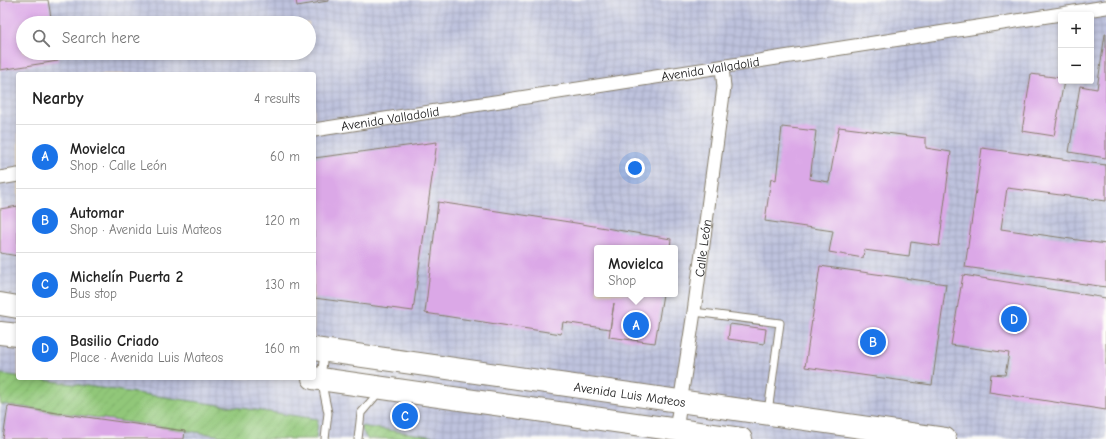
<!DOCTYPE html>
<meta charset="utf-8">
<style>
body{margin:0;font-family:"Comic Neue",sans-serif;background:#f6f6f6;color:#222}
.controls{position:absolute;right:12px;top:12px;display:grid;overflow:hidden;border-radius:4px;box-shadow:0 2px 6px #0003}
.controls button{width:36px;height:36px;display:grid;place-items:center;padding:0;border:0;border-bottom:1px solid #e0e0e0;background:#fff;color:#222;font:20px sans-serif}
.you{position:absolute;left:635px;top:168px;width:14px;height:14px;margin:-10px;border:3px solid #fff;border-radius:50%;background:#1a73e8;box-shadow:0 0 0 6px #1a73e833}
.badge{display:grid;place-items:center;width:26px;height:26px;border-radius:50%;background:#1a73e8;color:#fff;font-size:13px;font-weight:700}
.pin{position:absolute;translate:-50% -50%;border:2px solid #fff;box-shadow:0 1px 4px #0006}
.popup{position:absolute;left:594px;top:245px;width:84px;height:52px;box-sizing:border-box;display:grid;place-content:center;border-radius:4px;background:#fff;filter:drop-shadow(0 1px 3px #0005);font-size:13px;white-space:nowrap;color:#767676}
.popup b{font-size:15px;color:#222}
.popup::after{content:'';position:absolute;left:50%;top:100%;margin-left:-8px;border:8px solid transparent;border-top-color:#fff}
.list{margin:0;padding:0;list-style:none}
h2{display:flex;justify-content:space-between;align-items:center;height:52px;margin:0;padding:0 16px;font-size:17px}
h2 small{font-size:13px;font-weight:400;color:#767676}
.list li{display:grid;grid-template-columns:26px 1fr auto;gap:12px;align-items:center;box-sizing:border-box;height:64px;padding:0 16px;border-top:1px solid #e0e0e0}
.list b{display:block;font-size:15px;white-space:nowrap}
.list p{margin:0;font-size:13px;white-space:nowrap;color:#767676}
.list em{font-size:13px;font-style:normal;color:#767676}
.icon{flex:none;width:22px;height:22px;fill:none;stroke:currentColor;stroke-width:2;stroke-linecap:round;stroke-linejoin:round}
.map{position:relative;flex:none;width:1106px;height:439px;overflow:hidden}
.search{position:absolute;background:#fff;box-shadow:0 2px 6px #0003;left:16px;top:16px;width:300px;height:44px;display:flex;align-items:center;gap:10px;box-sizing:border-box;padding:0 14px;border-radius:22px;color:#767676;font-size:15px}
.panel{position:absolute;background:#fff;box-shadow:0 2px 6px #0003;left:16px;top:72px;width:300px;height:308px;border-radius:4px}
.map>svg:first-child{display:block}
.industrial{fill:url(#industrial-grid);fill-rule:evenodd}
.garden{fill:url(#garden-furrows);stroke:#56724a}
.building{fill:#dba8e7}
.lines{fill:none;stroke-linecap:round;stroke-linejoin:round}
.lane-casing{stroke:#847c6a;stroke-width:9}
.street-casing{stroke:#847c6a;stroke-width:15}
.highway-casing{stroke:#847c6a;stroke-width:24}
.lane{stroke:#fff;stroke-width:7}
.street{stroke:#fff;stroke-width:13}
.highway{stroke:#fff;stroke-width:22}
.labels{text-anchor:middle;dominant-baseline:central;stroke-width:3;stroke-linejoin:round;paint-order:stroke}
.street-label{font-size:13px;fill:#1c1c1c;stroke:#fdfcf7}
</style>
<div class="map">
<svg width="1106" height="439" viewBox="0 0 1106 439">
<defs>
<pattern id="industrial-grid" width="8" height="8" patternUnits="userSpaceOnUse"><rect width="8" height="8" fill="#bec2dd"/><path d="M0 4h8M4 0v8" fill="none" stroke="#a3a6bd"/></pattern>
<pattern id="garden-furrows" width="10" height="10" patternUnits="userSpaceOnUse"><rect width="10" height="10" fill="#91c779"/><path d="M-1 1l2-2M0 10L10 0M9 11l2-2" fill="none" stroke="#7caa68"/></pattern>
</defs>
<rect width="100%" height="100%" fill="#fdfcf7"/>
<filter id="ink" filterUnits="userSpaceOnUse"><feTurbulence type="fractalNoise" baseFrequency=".025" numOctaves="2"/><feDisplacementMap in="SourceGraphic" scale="8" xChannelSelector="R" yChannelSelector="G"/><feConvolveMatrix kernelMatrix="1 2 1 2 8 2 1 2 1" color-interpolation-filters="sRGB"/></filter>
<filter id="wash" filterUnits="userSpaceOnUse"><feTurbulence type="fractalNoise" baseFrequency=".012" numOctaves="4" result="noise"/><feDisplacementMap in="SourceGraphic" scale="16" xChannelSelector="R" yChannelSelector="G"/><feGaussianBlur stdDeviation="0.9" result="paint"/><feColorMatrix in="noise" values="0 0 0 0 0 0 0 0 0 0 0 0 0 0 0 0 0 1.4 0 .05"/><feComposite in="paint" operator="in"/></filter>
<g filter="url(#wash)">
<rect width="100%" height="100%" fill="#eddcb9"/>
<path class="industrial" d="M 0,0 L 1106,0 L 1106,439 L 0,439 ZM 1061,15 L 1091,15 L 1091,81 L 1061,81 ZM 23,23 L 309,23 L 309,53 L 23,53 ZM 18,74 L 314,74 L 314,378 L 18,378 ZM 597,248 L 675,248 L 675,294 L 597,294 Z"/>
<g class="garden">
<path d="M 0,374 L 18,376 L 18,378 L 31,378 L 318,419 L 316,439 L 244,439 L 0,404 Z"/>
<path d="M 360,426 L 450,439 L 367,439 Z"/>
</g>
<g id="blocks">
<g class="building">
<path d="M 0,0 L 48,0 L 52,23 L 23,23 L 23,53 L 57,53 L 58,61 L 0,70 Z"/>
<path d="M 296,0 L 328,0 L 328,1 L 297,6 Z"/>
<path d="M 1105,34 L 1106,34 L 1106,158 L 1069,152 L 1080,86 L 1097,89 Z"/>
<path d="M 1031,74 L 1061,78 L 1061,81 L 1064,81 L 1054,136 L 1022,131 Z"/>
<path d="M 782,127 L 816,131 L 810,179 L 829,182 L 839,127 L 926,138 L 926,148 L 951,152 L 939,246 L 911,242 L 909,256 L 864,250 L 863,258 L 829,252 L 833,231 L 765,221 L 771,178 L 776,180 Z"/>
<path d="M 437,142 L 413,311 L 314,298 L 314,158 Z"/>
<path d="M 982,148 L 1106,165 L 1106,201 L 1007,188 L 1001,229 L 1106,244 L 1106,287 L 965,267 Z"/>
<path d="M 438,202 L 576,223 L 671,239 L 670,248 L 597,248 L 597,294 L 663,294 L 655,343 L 609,337 L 614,303 L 610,329 L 563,322 L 561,334 L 425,313 Z"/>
<path d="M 18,206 L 18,256 L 0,253 L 0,209 Z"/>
<path d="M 820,266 L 946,284 L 932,385 L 805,367 Z"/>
<path d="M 963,275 L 1106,298 L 1106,410 L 989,392 L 991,374 L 1005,375 L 1009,353 L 951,345 Z"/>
<path d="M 730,324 L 766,329 L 764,344 L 728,339 Z"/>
<path d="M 8,406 L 185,431 L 184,439 L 3,439 Z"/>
</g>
</g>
</g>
<g filter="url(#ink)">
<use href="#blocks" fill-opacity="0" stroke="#847c6a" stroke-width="1"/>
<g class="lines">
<g class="lane-casing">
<g id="lane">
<path d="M 694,312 L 780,323 L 768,412"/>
<path d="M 324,352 L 321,379 L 328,413 L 325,439"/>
<path d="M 358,439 L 361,413 L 379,392"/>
</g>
</g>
<g class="street-casing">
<g id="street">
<path id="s1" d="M 314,130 L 1106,7"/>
<path d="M 0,178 L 18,175"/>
<path id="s2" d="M 676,430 L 694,312 L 724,87 L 722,67"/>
</g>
</g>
<g class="highway-casing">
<g id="highway">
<path d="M 0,304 L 18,307"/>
<path d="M 0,333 L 18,335"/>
<path id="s3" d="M 314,349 L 945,439"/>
<path d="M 313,378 L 741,439"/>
</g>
</g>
<use href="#lane" class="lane"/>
<use href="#street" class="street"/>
<use href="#highway" class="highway"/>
</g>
</g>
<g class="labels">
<g class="street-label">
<text stroke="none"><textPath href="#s1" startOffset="401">Avenida Valladolid</textPath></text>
<text stroke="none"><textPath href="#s1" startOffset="77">Avenida Valladolid</textPath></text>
<text stroke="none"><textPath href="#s2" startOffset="184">Calle León</textPath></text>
<text stroke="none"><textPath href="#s3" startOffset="319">Avenida Luis Mateos</textPath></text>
</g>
</g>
</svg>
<div class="controls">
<button>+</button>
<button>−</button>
</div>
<div class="you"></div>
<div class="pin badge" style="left:636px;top:325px">A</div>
<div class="popup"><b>Movielca</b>Shop</div>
<div class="pin badge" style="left:873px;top:342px">B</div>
<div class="pin badge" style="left:405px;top:416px">C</div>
<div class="pin badge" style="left:1014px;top:319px">D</div>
<div class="search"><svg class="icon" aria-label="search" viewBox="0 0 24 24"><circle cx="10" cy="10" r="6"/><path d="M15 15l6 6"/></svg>Search here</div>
<section class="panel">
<h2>Nearby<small>4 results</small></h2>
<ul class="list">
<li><span class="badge">A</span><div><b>Movielca</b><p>Shop · Calle León</p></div><em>60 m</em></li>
<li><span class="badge">B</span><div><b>Automar</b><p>Shop · Avenida Luis Mateos</p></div><em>120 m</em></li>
<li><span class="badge">C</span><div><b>Michelín Puerta 2</b><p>Bus stop</p></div><em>130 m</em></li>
<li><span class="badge">D</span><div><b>Basilio Criado</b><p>Place · Avenida Luis Mateos</p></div><em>160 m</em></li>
</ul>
</section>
</div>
